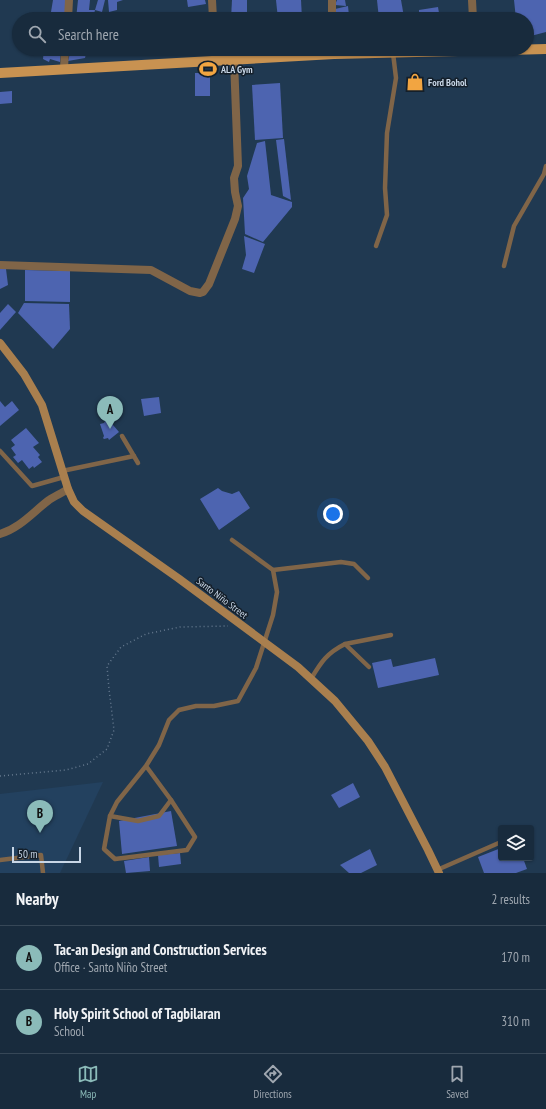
<!DOCTYPE html>
<meta charset="utf-8">
<style>
body{margin:0;font-family:"PT Sans Narrow",sans-serif;background:#213344;color:#f1f3f6}
.controls{position:absolute;right:12px;bottom:12px;display:grid;overflow:hidden;border-radius:4px;box-shadow:0 1px 3px #0004}
.controls button{width:36px;height:36px;display:grid;place-items:center;padding:0;border:0;border-bottom:1px solid #364757;background:#182b3d;color:#f1f3f6;font:20px sans-serif}
.scale{position:absolute;left:12px;bottom:10px;width:69px;box-sizing:border-box;padding-left:4px;border:2px solid #c8d6e6;border-top:0;font-size:11px;line-height:14px;white-space:nowrap;color:#c8d6e6;-webkit-text-stroke:3px #141f2a;paint-order:stroke}
.you{position:absolute;left:333px;top:514px;width:14px;height:14px;margin:-10px;border:3px solid #fff;border-radius:50%;background:#1a73e8;box-shadow:0 0 0 6px #1a73e833}
.badge{display:grid;place-items:center;width:26px;height:26px;border-radius:50%;background:#8bbbb9;color:#111;font-size:13px;font-weight:700}
.pin{position:absolute;translate:-50% -33px;filter:drop-shadow(0 1px 2px #0008)}
.pin::after{content:'';position:absolute;top:21px;width:14px;height:12px;background:inherit;clip-path:polygon(0 0,100% 0,50% 100%)}
.list{margin:0;padding:0;list-style:none}
h2{display:flex;justify-content:space-between;align-items:center;height:52px;margin:0;padding:0 16px;font-size:17px}
h2 small{font-size:13px;font-weight:400;color:#9fa7b0}
.list li{display:grid;grid-template-columns:26px 1fr auto;gap:12px;align-items:center;box-sizing:border-box;height:64px;padding:0 16px;border-top:1px solid #364757}
.list b{display:block;font-size:15px;white-space:nowrap}
.list p{margin:0;font-size:13px;white-space:nowrap;color:#9fa7b0}
.list em{font-size:13px;font-style:normal;color:#9fa7b0}
.icon{flex:none;width:22px;height:22px;fill:none;stroke:currentColor;stroke-width:2;stroke-linecap:round;stroke-linejoin:round}
.map{position:relative;flex:none;width:546px;height:873px;overflow:hidden}
.search{position:absolute;background:#182b3d;box-shadow:0 1px 3px #0004;left:12px;right:12px;top:12px;height:44px;display:flex;align-items:center;gap:10px;box-sizing:border-box;padding:0 14px;border-radius:22px;color:#9fa7b0;font-size:15px}
.sheet{height:180px;background:#182b3d}
nav{display:flex;justify-content:space-around;align-items:center;box-sizing:border-box;height:56px;border-top:1px solid #364757;background:#182b3d;font-size:11px;color:#9fa7b0}
nav a{display:grid;justify-items:center;gap:2px}
nav .on{color:#8bbbb9}
.map>svg:first-child{display:block}
.built{fill:#23415f}
.building{fill:#4d64b0}
.lines{fill:none;stroke-linecap:round;stroke-linejoin:round}
.path{stroke:#65798e;stroke-width:1.5;stroke-dasharray:1 3;stroke-linecap:butt}
.service{stroke:#806548;stroke-width:4.5}
.minor{stroke:#806548;stroke-width:8}
.secondary{stroke:#a97f4e;stroke-width:8}
.primary{stroke:#c89251;stroke-width:10}
.labels{text-anchor:middle;dominant-baseline:central;stroke-width:3;stroke-linejoin:round;paint-order:stroke}
.poi-label{font-size:10px;font-weight:bold;fill:#c8d6e6;stroke:#141f2a;text-anchor:start}
.street-label{font-size:10px;fill:#c8d6e6;stroke:#141f2a}
</style>
<div class="map">
<svg width="546" height="873" viewBox="0 0 546 873">
<rect width="100%" height="100%" fill="#203951"/>
<path class="built" d="M 103,782 L 60,873 L 0,873 L 0,794 Z"/>
<g class="building">
<path d="M 53,0 L 66,0 L 65,16 L 51,12 Z"/>
<path d="M 78,0 L 90,0 L 89,10 L 95,10 L 93,19 L 76,19 Z"/>
<path d="M 98,0 L 105,0 L 102,12 L 95,10 Z"/>
<path d="M 108,0 L 123,0 L 117,2 L 117,10 L 109,12 Z"/>
<path d="M 187,0 L 205,0 L 206,4 L 188,7 Z"/>
<path d="M 232,0 L 247,0 L 247,19 L 231,19 Z"/>
<path d="M 276,0 L 301,0 L 302,19 L 278,19 Z"/>
<path d="M 337,0 L 345,0 L 346,6 L 335,5 Z"/>
<path d="M 377,0 L 401,0 L 404,17 L 379,19 Z"/>
<path d="M 514,0 L 546,0 L 546,32 L 527,37 L 527,19 L 516,19 Z"/>
<path d="M 348,6 L 349,16 L 356,16 L 356,19 L 336,19 L 335,9 Z"/>
<path d="M 438,7 L 440,19 L 419,19 L 419,10 Z"/>
<path d="M 108,17 L 128,18 L 127,19 L 107,19 Z"/>
<path d="M 44,49 L 61,49 L 60,62 L 50,59 L 49,62 L 43,59 Z"/>
<path d="M 71,49 L 87,49 L 85,58 L 68,61 Z"/>
<rect x="195" y="73" width="15" height="23"/>
<path d="M 280,83 L 283,138 L 255,140 L 252,85 Z"/>
<path d="M 12,91 L 12,103 L 0,104 L 0,92 Z"/>
<path d="M 284,139 L 291,200 L 283,196 L 276,140 Z"/>
<path d="M 265,141 L 271,195 L 292,202 L 292,207 L 263,242 L 245,234 L 243,198 L 249,189 L 247,176 L 257,143 Z"/>
<path d="M 244,236 L 265,244 L 254,273 L 242,269 L 246,255 Z"/>
<path d="M 0,269 L 6,269 L 8,285 L 0,289 Z"/>
<path d="M 25,270 L 70,271 L 70,302 L 25,301 Z"/>
<path d="M 24,303 L 69,304 L 70,329 L 53,349 L 18,313 Z"/>
<path d="M 8,304 L 16,312 L 0,330 L 0,313 Z"/>
<path d="M 159,397 L 161,413 L 144,416 L 141,399 Z"/>
<path d="M 0,401 L 5,407 L 12,401 L 19,410 L 0,426 Z"/>
<path d="M 110,418 L 113,425 L 119,432 L 109,440 L 108,438 L 104,439 L 103,438 L 104,436 L 100,424 L 104,423 L 106,419 Z"/>
<path d="M 26,428 L 39,443 L 33,447 L 40,455 L 38,457 L 42,462 L 34,468 L 33,466 L 29,469 L 22,460 L 18,463 L 13,457 L 16,455 L 11,448 L 15,445 L 11,440 Z"/>
<path d="M 218,488 L 222,491 L 232,494 L 239,491 L 250,508 L 219,530 L 200,499 Z"/>
<path d="M 435,658 L 439,675 L 378,688 L 372,663 L 391,659 L 393,667 Z"/>
<path d="M 353,783 L 360,797 L 339,808 L 331,795 Z"/>
<path d="M 171,811 L 177,846 L 122,854 L 119,821 Z"/>
<path d="M 501,848 L 501,858 L 523,858 L 527,869 L 516,873 L 484,873 L 478,857 Z"/>
<path d="M 370,849 L 377,865 L 361,873 L 349,873 L 340,865 Z"/>
<path d="M 180,853 L 181,864 L 159,867 L 158,855 Z"/>
<path d="M 149,857 L 150,871 L 126,873 L 124,861 Z"/>
</g>
<g class="lines">
<path class="path" d="M 0,776 L 66,770 L 88,764 L 107,749 L 114,730 L 109,689 L 107,666 L 121,647 L 146,634 L 180,627 L 228,626"/>
<g class="service">
<path d="M 376,246 L 387,215 L 385,188 L 387,133 L 396,78 L 393,53"/>
<path d="M 504,266 L 514,226 L 544,174 L 546,166"/>
<path d="M 122,436 L 138,463"/>
<path d="M 0,451 L 32,486 L 64,477"/>
<path d="M 62,471 L 134,456"/>
<path d="M 273,570 L 341,562 L 354,564 L 368,578"/>
<path d="M 345,644 L 391,635"/>
<path d="M 311,679 C 321,662 327,653 345,644 L 369,667"/>
<path d="M 146,766 L 117,802 L 110,816 L 104,849 L 115,859 L 187,850 L 195,837 L 171,800 L 146,766 L 159,745 L 169,720 L 179,710 L 196,706 L 214,706 L 238,701 L 256,668 L 273,615 L 277,592 L 273,570 L 232,540"/>
<path d="M 110,816 L 138,821 L 159,816 L 171,800"/>
<path d="M 0,860 L 41,855 L 43,873"/>
<path d="M 437,870 L 501,842"/>
</g>
<g class="minor">
<path d="M 212,0 L 213,19"/>
<path d="M 332,0 L 332,19"/>
<path d="M 472,0 L 473,19"/>
<path d="M 68,19 L 69,0"/>
<path d="M 215,49 L 216,61"/>
<path d="M 64,69 L 65,49"/>
<path d="M 0,265 L 151,270 L 190,291 L 200,293 L 203,292 L 209,284 L 235,219 L 238,206 L 235,192 L 234,178 L 238,166 L 234,60"/>
<path d="M 0,534 C 20,528 33,512 49,500 C 55,496 62,493 68,489"/>
</g>
<path class="secondary" d="M 0,343 L 24,374 L 42,405 L 68,489 L 74,502 L 83,511 L 178,578 L 298,667 L 335,701 L 368,741 L 385,767 L 428,850 L 439,873"/>
<path class="primary" d="M 0,73 L 334,54 L 546,49"/>
</g>
<defs>
<g id="stadium-bare" transform="scale(1.38)"><path d="M0-5a6.5 5 0 1 0 0 10a6.5 5 0 1 0 0-10ZM-3.5-1.8h7v3.6h-7Z" fill="#f2a541" stroke="#141f2a" stroke-width="2.5" paint-order="stroke"/></g>
<g id="shop-bare" transform="scale(1.38)"><path d="M-5-2.5h2.3a2.7 3.5 0 0 1 5.4 0H5L5.5 6h-11ZM-1.5-2.5h3a1.5 2.3 0 0 0-3 0Z" fill="#f2a541" stroke="#141f2a" stroke-width="2.5" paint-order="stroke"/></g>
</defs>
<g fill-rule="evenodd">
<use href="#stadium-bare" x="208" y="69"/>
<use href="#shop-bare" x="415" y="82"/>
</g>
<g class="labels">
<g class="poi-label">
<text x="221" y="69">ALA Gym</text>
<text x="428" y="82">Ford Bohol</text>
</g>
<g class="street-label">
<text transform="translate(222 598) rotate(37)">Santo Niño Street</text>
</g>
</g>
</svg>
<div class="controls">
<button><svg class="icon" aria-label="layers" viewBox="0 0 24 24"><path d="M12 4l9 5-9 5-9-5zM3 14l9 5 9-5"/></svg></button>
</div>
<div class="scale">50 m</div>
<div class="you"></div>
<div class="pin badge" style="left:110px;top:429px">A</div>
<div class="pin badge" style="left:40px;top:833px">B</div>
<div class="search"><svg class="icon" aria-label="search" viewBox="0 0 24 24"><circle cx="10" cy="10" r="6"/><path d="M15 15l6 6"/></svg>Search here</div>
</div>
<section class="sheet">
<h2>Nearby<small>2 results</small></h2>
<ul class="list">
<li><span class="badge">A</span><div><b>Tac-an Design and Construction Services</b><p>Office · Santo Niño Street</p></div><em>170 m</em></li>
<li><span class="badge">B</span><div><b>Holy Spirit School of Tagbilaran</b><p>School</p></div><em>310 m</em></li>
</ul>
</section>
<nav>
<a class="on"><svg class="icon" aria-label="map" viewBox="0 0 24 24"><path d="M3 6l6-2 6 2 6-2v14l-6 2-6-2-6 2zM9 4v14M15 6v14"/></svg>Map</a>
<a><svg class="icon" aria-label="directions" viewBox="0 0 24 24"><path d="M12 3l9 9-9 9-9-9zM9 14v-3h6M13 9l2 2-2 2"/></svg>Directions</a>
<a><svg class="icon" aria-label="saved" viewBox="0 0 24 24"><path d="M7 4h10v16l-5-4-5 4z"/></svg>Saved</a>
</nav>
